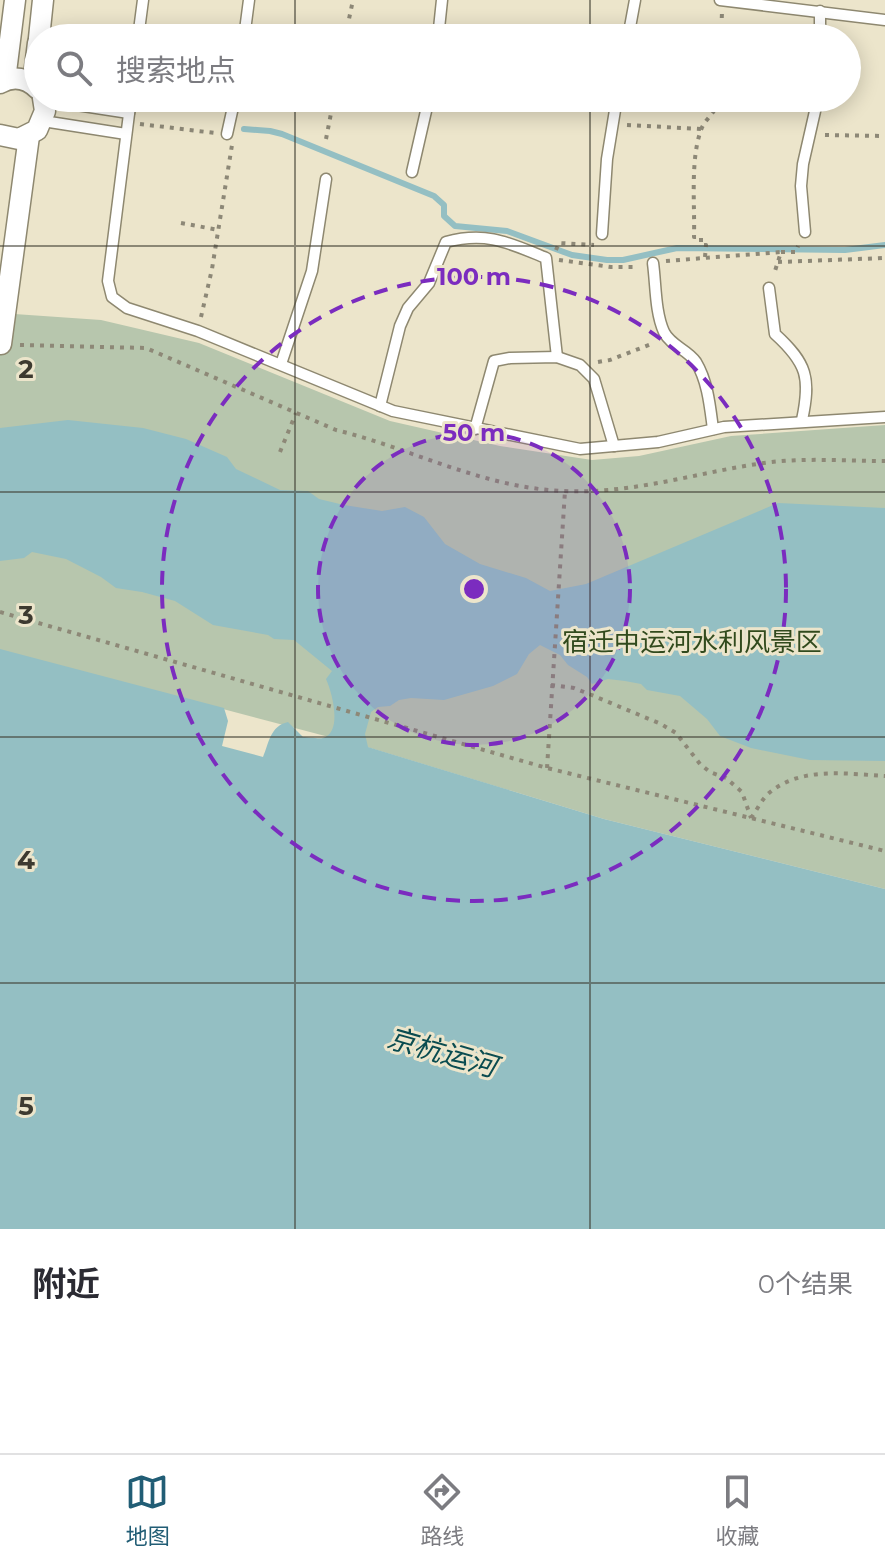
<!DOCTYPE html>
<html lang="zh">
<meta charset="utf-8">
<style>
body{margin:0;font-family:Montserrat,"Noto Sans SC",sans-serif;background:#f7f7f7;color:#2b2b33}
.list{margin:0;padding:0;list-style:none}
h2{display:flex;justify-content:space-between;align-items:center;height:104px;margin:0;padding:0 32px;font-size:34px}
h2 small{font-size:26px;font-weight:400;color:#7c7c81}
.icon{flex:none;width:44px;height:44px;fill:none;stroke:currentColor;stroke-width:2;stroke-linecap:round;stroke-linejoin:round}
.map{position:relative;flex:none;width:885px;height:1229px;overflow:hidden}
.search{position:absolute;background:#fff;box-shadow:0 4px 20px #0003;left:24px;right:24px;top:24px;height:88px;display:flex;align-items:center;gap:20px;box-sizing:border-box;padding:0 28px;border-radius:44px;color:#7c7c81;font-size:30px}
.sheet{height:224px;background:#fff}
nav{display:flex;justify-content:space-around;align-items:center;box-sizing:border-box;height:112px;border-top:2px solid #e1e1e2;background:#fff;font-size:22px;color:#7c7c81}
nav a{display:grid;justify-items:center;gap:4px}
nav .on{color:#215d75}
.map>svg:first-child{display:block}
.green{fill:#b7c6ad}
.water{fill:#94bfc3}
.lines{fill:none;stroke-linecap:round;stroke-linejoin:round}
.stream{stroke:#94bfc3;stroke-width:6}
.lane-casing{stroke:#8e8870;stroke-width:13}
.street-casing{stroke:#8e8870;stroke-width:23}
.path{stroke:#8d8877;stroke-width:4;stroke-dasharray:4 6;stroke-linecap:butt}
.lane{stroke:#fff;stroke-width:10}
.street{stroke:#fff;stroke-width:20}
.grid{fill:none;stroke:#3d3a30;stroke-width:2;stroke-opacity:0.55}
.ring{fill:none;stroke:#7b2cbf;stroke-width:4;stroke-dasharray:14 10}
.labels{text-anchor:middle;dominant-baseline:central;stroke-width:6;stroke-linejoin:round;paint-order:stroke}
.park-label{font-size:26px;fill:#314a1d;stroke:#ece5cb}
.water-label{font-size:28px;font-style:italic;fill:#0a4c50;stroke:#ece5cb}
.grid-label{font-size:26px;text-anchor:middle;font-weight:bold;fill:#3d3a30;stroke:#ece5cb;stroke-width:6;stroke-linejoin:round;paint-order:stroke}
.centre{fill:#7b2cbf;stroke:#ece5cb;stroke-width:4}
.ring-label{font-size:24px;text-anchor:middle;font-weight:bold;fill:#7b2cbf;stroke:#ece5cb;stroke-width:6;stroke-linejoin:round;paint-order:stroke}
</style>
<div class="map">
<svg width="885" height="1229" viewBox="0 0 885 1229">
<rect width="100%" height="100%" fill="#ece5cb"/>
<path class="green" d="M 0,313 L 101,320 L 199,343 L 390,421 L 500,446 L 592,460 L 639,456 L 731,436 L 885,425 L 885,889 L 604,819 L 367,747 L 0,650 Z"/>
<path class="water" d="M 68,420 L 143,428 L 186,439 L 227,457 L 236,469 L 280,490 L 308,491 L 319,499 L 344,505 L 382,511 L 405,507 L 424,517 L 445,544 L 480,564 L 526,578 L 550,591 L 586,584 L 778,503 L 885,508 L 885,761 L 810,760 L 751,748 L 720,736 L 707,719 L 680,696 L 647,690 L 641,684 L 625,681 L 608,679 L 592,684 L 587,677 L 568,665 L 560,655 L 540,645 L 529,654 L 517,674 L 493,686 L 444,700 L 411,698 L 399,700 L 390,706 L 378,707 L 371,712 L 365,734 L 368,747 L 604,819 L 885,889 L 885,1229 L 0,1229 L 0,649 L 224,708 L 228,721 L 222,746 L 263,757 C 269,743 270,726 288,722 L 303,737 C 308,737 318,739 323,738 C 343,732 332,692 326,679 L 332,671 L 294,640 L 274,639 L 268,635 L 213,625 L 175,601 L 142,592 L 116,588 L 101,577 L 66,559 L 32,552 L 24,558 L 0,561 L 0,428 Z"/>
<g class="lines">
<path class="stream" d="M 244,129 L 270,131 L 282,134 L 434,196 L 444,205 L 444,216 L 455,226 L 507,231 L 572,255 L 607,260 L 623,260 L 677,248 L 845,250 L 885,245"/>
<g class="lane-casing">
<g id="lane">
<path d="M 720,0 L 885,20"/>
<path d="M 820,11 L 820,38"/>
<path d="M 138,38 L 143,0"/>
<path d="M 244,38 L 249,0"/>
<path d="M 438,38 L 442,0"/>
<path d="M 628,38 L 635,0"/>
<path d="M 131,98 L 108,281 L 112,297 L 127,308 L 198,331 L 393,411 L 580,449 L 658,442 L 724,427 L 885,417"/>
<path d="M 44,100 L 129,113"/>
<path d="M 43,121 L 126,134"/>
<path d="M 227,134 L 235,98"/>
<path d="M 412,172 L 429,98"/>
<path d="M 805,232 L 801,186 L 803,164 L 818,98"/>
<path d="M 602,234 L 607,159 L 617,98"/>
<path d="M 653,263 C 656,285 655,312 664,332 C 671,346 687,349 696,362 C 708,382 710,407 713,429"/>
<path d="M 769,288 L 775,334 C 807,363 811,378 802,420"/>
<path d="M 281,364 L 312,271 L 326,179"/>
<path d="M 380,406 L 400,326 L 408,308 L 429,283 L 446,242 C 487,231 509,243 546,258 L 557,357"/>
<path d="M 475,429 L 494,361 L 510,358 L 557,357 L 580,365 L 594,379 L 614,446"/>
</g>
</g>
<g class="street-casing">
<g id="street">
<path d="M 39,38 L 43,0"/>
<path d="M 5,80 L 15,0"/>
<path d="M 0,83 C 14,75 27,78 38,89"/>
<path d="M 33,84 L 38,43"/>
<path d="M 0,135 L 19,139 L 37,130 L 45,111 L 43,98"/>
<path d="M 1,344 L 29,136"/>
</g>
</g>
<g class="path">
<path d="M 345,38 L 353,0"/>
<path d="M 721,38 L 722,12"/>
<path d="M 140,124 L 215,133"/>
<path d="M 627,125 L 701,129"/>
<path d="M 825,135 L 885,136"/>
<path d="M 326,139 L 334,98"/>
<path d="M 181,223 L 219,230"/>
<path d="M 556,250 L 559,243 L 594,245"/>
<path d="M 781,252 L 796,252 L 798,246"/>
<path d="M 705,257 L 706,245 L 701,245 L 701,237 L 694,237 C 695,206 690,160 701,130 C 705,118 718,112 718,98"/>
<path d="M 559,260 L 611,267 L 638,267"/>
<path d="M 666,261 L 781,252 L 774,274"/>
<path d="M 778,262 L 885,258"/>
<path d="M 201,317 L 212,269 L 232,145"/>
<path d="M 20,345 L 146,348 L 336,430 C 413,449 483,488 564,491 C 631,494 692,474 757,464 C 798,457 843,461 885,461"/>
<path d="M 598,362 L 610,360 L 654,343"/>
<path d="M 280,452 L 296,413"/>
<path d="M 0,612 L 547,768 L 885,851"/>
<path d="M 551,685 L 574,688 L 594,696 L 661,724 L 676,733 L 700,764 L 710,772 L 726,778 L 742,792 L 751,818"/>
<path d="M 547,768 L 565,491"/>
<path d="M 751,818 C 757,810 762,799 769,793 C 801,766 847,774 885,776"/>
</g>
<use href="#lane" class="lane"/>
<use href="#street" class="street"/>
</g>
<path class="grid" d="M 295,0 L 295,38M 590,0 L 590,38M 295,98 L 295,1229M 590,98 L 590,1229M 0,246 L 885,246M 0,492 L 885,492M 0,737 L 885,737M 0,983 L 885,983"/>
<circle cx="474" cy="589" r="156" fill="#7b2cbf" fill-opacity=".12"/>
<g class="ring">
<circle cx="474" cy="589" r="156"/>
<circle cx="474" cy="589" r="312"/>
</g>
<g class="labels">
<g class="park-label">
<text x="692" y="642">宿迁中运河水利风景区</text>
</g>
<g class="water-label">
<text transform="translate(442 1052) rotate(16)">京杭运河</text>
</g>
</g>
<g class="grid-label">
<text x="26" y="378">2</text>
<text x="26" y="624">3</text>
<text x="26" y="869">4</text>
<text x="26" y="1115">5</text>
</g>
<circle cx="474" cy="589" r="12" class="centre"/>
<g class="ring-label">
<text x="474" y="285">100 m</text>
<text x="474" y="441">50 m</text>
</g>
</svg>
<div class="search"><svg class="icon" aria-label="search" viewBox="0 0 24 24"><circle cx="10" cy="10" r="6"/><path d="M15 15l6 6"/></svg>搜索地点</div>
</div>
<section class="sheet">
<h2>附近<small>0个结果</small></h2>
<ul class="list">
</ul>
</section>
<nav>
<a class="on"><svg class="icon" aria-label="map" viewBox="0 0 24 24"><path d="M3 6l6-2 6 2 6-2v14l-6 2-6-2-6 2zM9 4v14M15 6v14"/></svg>地图</a>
<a><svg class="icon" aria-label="directions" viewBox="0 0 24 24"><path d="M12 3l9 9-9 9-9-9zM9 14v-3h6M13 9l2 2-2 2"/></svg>路线</a>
<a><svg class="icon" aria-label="saved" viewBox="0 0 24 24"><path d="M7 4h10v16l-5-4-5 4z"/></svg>收藏</a>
</nav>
